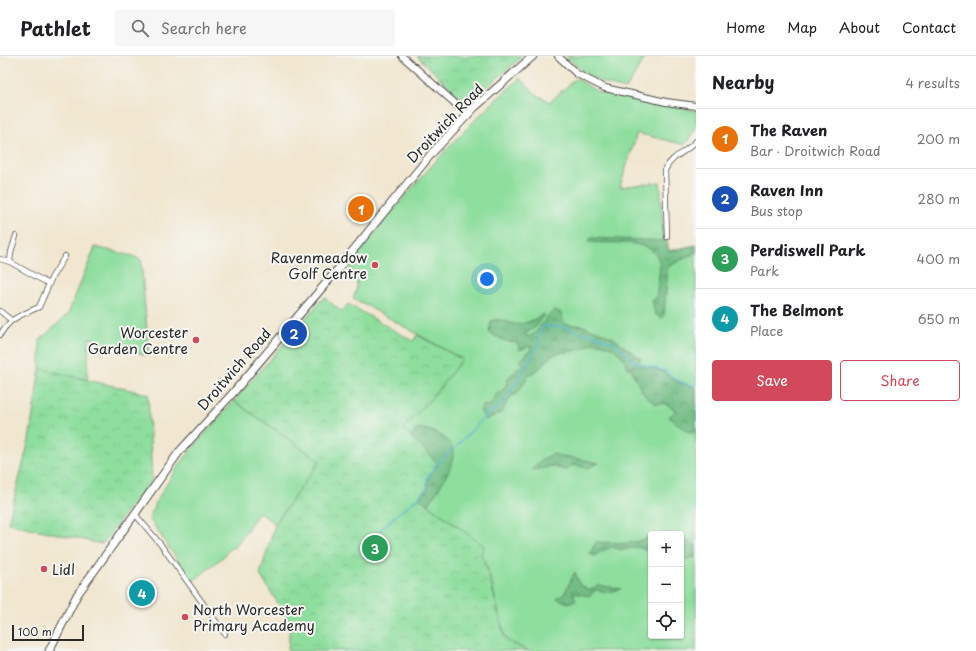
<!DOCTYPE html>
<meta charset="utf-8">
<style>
body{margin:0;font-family:"Playpen Sans",sans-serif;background:#f6f6f6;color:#202124}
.controls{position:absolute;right:12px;bottom:12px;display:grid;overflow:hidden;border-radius:4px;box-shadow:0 1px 3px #0004}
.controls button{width:36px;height:36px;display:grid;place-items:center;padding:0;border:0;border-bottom:1px solid #e0e0e0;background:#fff;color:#202124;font:20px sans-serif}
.scale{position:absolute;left:12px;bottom:10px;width:72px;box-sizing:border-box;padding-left:4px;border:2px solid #2b2b2b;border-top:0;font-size:11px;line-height:14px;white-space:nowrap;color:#2b2b2b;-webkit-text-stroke:3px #f6f6f2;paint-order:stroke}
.you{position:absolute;left:487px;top:223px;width:14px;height:14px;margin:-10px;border:3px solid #fff;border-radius:50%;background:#1a73e8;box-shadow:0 0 0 6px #1a73e833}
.badge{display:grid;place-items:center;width:26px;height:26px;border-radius:50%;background:#d1495b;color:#fff;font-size:13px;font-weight:700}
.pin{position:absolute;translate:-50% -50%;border:2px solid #fff;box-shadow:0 1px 4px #0006}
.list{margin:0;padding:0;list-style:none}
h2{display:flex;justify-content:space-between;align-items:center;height:52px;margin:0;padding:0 16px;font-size:17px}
h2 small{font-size:13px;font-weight:400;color:#757577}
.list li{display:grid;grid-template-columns:26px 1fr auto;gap:12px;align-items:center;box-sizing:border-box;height:60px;padding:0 16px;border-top:1px solid #e0e0e0}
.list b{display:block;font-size:15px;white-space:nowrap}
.list p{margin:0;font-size:13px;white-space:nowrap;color:#757577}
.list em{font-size:13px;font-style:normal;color:#757577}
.actions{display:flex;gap:8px;padding:12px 16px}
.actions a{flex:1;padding:9px 0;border:1px solid #d1495b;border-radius:4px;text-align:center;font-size:14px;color:#d1495b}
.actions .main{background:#d1495b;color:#fff}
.icon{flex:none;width:22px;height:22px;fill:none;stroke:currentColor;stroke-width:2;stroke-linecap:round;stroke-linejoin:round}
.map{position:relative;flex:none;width:696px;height:595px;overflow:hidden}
header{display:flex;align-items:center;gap:24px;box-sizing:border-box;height:56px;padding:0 20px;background:#fff;border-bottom:1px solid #e0e0e0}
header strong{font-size:19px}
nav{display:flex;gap:22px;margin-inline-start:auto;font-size:14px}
.search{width:280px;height:36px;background:#f6f6f6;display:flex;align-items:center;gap:10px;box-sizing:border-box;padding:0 14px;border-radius:4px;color:#757577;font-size:15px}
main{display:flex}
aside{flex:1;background:#fff}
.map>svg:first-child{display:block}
.green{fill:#8ede9e;stroke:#5c8464;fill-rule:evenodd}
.forest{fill:url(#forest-crowns);stroke:#4e7458}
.park{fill:url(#park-crowns);stroke:#5c8464}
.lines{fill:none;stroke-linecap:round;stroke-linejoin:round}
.stream{stroke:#52b5d1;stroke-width:1.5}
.street-casing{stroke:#494744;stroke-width:6}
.secondary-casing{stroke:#494744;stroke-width:8}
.primary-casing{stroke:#494744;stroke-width:9}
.street{stroke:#fff;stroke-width:4.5}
.secondary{stroke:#fff;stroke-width:6}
.primary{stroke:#fff;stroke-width:7}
.poi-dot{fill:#d1495b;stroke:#f6f6f2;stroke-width:1.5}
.labels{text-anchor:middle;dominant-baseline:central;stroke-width:4;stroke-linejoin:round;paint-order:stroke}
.street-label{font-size:14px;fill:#2b2b2b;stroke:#f6f6f2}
.poi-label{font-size:14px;fill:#2b2b2b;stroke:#f6f6f2;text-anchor:end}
</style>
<header>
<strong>Pathlet</strong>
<div class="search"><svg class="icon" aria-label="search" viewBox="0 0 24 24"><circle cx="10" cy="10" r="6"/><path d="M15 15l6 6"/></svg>Search here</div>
<nav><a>Home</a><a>Map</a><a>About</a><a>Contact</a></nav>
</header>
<main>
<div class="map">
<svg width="696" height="595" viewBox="0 0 696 595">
<defs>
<pattern id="forest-crowns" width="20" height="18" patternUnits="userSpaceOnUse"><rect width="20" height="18" fill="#72bd85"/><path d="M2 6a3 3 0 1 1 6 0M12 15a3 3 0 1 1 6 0" fill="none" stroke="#5e9a6d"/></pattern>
<pattern id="park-crowns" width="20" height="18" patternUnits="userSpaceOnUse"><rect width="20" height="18" fill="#8ede9e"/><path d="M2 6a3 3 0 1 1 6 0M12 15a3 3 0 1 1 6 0" fill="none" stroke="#7bbf88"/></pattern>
</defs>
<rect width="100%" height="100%" fill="#f6f6f2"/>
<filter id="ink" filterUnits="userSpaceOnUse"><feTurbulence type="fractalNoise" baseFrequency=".025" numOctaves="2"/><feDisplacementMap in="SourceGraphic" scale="8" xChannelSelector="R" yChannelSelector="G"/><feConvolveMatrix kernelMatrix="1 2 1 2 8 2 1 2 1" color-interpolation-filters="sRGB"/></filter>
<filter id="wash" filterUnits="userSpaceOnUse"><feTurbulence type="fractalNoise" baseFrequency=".012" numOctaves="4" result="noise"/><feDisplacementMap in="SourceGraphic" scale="16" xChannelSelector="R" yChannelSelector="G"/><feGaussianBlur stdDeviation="0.9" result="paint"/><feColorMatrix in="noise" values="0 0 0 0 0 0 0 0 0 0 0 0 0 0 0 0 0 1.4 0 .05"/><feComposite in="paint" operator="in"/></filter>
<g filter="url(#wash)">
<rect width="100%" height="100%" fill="#f1e6cf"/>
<g class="green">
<path d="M 566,0 L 646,0 L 626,33 C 595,26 589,22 566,0 Z"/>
<path d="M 520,22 L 536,38 L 550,46 L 576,22 L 598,36 L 696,55 L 696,72 L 685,89 L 637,77 L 620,131 L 660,126 L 664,187 L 669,195 L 696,189 L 696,595 L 528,595 L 506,584 C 497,558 493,520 481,499 C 469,477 445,462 426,447 L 417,386 L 403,373 L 439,333 L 462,303 L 353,242 C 360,229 356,222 349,211 C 400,143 456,78 520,22 ZM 651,478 L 681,478 L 681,580 L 651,580 Z"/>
<path d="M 95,191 L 133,200 L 141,204 L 149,300 L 89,282 L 87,324 L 40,313 L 40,284 L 68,258 Z"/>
<path d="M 234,345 L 320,405 L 275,468 L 259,456 L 235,491 L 229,493 L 223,501 L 192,526 L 149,462 C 168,416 202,381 234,345 Z"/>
</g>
<g class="forest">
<path d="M 591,182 L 667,185 L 669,195 L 696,189 L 696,196 L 668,211 L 664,259 L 662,262 L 655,258 L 652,244 L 656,243 L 660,211 C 659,179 610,189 588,186 Z"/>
<path d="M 555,254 L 561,257 L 563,265 L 566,268 L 584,270 L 612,281 L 641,303 L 629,313 L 623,301 L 613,292 L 601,287 L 594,287 L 578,294 L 559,297 L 552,299 L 540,312 L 529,319 L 517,338 L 511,340 L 501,357 L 485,364 L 480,354 L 483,349 L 490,350 L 497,338 L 505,332 L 509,321 L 522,309 L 520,305 L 531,293 L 530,290 L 519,294 L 518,287 L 508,286 L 491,278 L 489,276 L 491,265 C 500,261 504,266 513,268 C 522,270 536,263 544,258 L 545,259 L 540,264 L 537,270 L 525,278 L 529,281 C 541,275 544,260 555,254 Z"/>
<path d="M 638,308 L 664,316 L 673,324 L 696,332 L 696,377 L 687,375 L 669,361 L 675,355 C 670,348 664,347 656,348 L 646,341 L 641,334 L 631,313 Z"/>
<path d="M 418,372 C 475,382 450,415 429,448 L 419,449 L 409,388 L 416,373 Z"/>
<path d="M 552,398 L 599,407 L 587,412 L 572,409 L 566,414 L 550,410 L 545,412 L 532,414 L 539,406 Z"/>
<path d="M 649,481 L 651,481 L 651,496 L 637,491 L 623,494 L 611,491 L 598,497 L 595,500 L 590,498 L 596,486 C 616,486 630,491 649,481 Z"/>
<path d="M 681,482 L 696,490 L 696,502 L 692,501 L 686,504 L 684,497 L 681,496 Z"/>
<path d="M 575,516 L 579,528 L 590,534 L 598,529 L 621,533 L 608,536 L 595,534 L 590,540 L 573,537 L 576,544 L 568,547 L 557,542 L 564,538 Z"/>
</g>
<g class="park">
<path d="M 417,0 L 523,0 L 467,48 Z"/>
<path d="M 324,241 L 341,255 L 348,248 L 413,285 L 417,279 L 462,303 L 439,333 L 403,373 L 438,408 L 428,422 L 428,433 L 419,442 L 484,490 L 481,498 C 493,524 496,556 506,584 L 528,595 L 288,595 L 290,566 L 260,519 L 275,468 L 320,405 L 234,345 Z"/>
<path d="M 40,313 L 148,338 L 152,423 L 102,488 L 8,467 L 29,384 Z"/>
</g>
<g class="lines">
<path class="stream" d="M 372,482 L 396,459 L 416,444 L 427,432 L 427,422 L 439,405 L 456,391 L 489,356 L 497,353 L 512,333 L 539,287 L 538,281 L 543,271 L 546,270 L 569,272 L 575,276 L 592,278 L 615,287 L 631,303 L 638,307 L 666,315 L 673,322 L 686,328 L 696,330"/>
</g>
</g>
<g filter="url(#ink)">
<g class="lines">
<g class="street-casing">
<g id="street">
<path d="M 16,180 L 11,196 L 10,206 L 49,228"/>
<path d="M 667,181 L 665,114 C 671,100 687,96 696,85"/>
<path d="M 0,203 L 10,206"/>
<path d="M 0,255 L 11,264"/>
<path d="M 0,279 C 10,261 22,259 39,251 L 52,221 L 65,200"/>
<path d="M 135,458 L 161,489 L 225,578"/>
</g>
</g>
<g class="secondary-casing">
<g id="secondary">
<path d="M 402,0 L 468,59"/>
<path d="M 558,0 L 577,18 L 605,32 L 666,46 L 696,50"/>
</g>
</g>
<g class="primary-casing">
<path id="primary" d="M 49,595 L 77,539 L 179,396 L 232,338 L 338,213 L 432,97 L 475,51 L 533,0"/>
</g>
<use href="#street" class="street"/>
<use href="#secondary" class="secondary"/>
<use href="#primary" class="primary"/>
</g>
</g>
<g class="poi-dot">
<circle cx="375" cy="209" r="4"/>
<circle cx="196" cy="284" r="4"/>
<circle cx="44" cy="513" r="4"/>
<circle cx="185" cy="561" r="4"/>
</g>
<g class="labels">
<g class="street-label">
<text transform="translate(445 67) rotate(-46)">Droitwich Road</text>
<text transform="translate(234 313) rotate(-49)">Droitwich Road</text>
</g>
<g class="poi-label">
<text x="367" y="201">Ravenmeadow<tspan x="367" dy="16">Golf Centre</tspan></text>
<text x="188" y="276">Worcester<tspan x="188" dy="16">Garden Centre</tspan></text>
<text x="52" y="513" text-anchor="start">Lidl</text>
<text x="193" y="553" text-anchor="start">North Worcester<tspan x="193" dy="16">Primary Academy</tspan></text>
</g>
</g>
</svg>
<div class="controls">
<button>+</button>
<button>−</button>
<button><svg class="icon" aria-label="locate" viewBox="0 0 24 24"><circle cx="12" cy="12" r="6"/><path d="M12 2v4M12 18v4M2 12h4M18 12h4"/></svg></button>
</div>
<div class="scale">100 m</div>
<div class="you"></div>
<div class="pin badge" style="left:361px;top:153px;background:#e8710a">1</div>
<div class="pin badge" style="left:294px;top:277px;background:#1a4fb4">2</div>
<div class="pin badge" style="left:375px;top:492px;background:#2e9e5b">3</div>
<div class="pin badge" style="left:142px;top:537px;background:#0f9aa8">4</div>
</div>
<aside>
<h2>Nearby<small>4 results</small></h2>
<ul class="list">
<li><span class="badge" style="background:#e8710a">1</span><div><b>The Raven</b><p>Bar · Droitwich Road</p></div><em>200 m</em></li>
<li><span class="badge" style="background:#1a4fb4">2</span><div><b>Raven Inn</b><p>Bus stop</p></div><em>280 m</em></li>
<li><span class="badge" style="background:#2e9e5b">3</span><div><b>Perdiswell Park</b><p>Park</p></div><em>400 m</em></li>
<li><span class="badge" style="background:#0f9aa8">4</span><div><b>The Belmont</b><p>Place</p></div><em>650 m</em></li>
</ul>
<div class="actions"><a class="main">Save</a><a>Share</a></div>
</aside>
</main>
